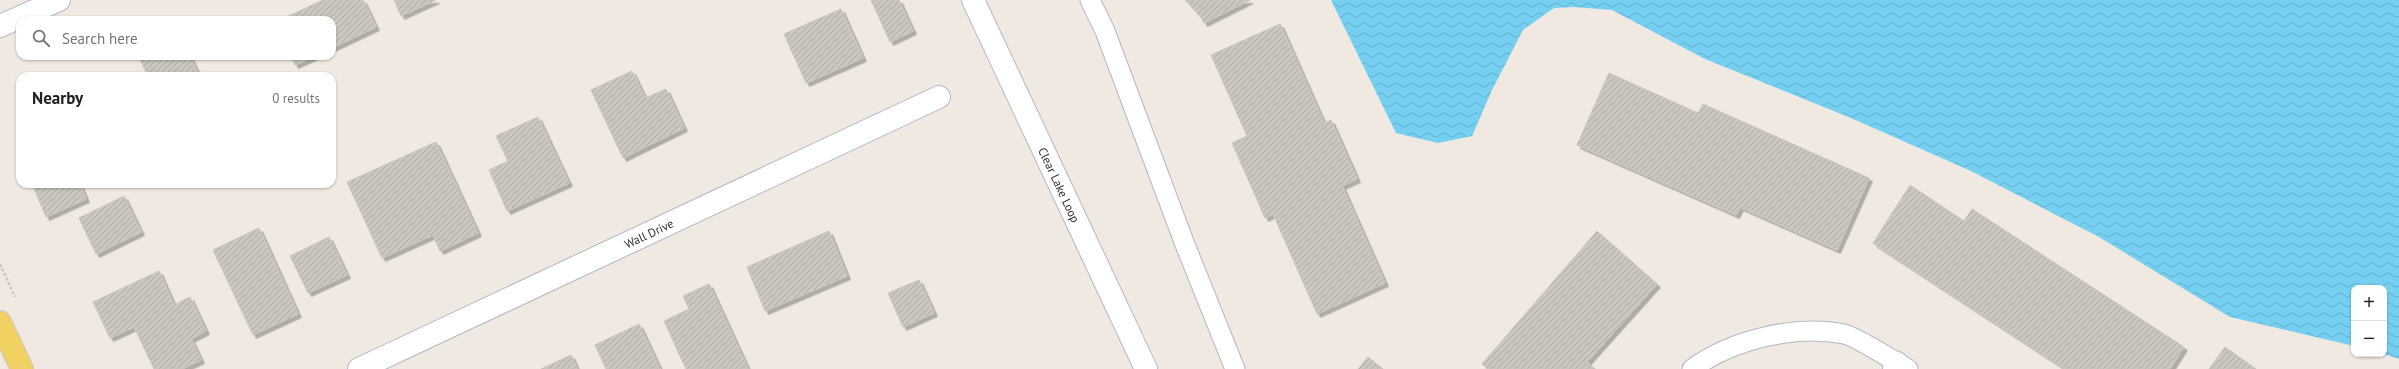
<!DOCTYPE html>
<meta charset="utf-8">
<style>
body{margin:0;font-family:"PT Sans",sans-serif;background:#f2f2f2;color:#202124}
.controls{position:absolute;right:12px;bottom:12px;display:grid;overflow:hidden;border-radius:8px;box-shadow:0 1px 3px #0004}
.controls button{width:36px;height:36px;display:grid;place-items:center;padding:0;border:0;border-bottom:1px solid #e0e0e0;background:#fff;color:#202124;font:20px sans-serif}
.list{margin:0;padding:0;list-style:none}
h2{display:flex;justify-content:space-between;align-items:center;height:52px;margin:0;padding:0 16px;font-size:17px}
h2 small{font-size:13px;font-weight:400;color:#757577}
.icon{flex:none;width:22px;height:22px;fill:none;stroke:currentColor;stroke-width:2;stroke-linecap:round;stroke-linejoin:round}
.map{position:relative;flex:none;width:2399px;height:369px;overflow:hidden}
.search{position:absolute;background:#fff;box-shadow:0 1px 3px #0004;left:16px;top:16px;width:320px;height:44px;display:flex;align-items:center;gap:10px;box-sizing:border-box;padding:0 14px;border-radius:12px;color:#757577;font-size:15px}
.panel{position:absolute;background:#fff;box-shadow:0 1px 3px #0004;left:16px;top:72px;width:320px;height:116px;border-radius:12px}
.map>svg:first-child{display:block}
.water{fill:url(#water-waves)}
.building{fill:url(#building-hatch);stroke:#cbc5ba;filter:url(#shadow)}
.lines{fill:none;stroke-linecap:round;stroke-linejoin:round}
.service-casing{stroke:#b4b7c1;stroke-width:21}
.minor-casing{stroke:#b4b7c1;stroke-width:24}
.primary-casing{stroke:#c9c9c9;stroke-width:24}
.path{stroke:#c9c9c9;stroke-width:2.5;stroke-dasharray:3 2;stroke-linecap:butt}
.service{stroke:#fff;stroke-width:19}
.minor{stroke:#fff;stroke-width:22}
.primary{stroke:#f2d163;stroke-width:22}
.labels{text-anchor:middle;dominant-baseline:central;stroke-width:3;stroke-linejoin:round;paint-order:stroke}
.street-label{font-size:12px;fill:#2e2e2e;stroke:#fff}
</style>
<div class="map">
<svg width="2399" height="369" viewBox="0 0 2399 369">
<defs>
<pattern id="water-waves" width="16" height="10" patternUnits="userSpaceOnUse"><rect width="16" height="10" fill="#75cff0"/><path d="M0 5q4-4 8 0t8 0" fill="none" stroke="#66b2ce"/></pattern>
<pattern id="building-hatch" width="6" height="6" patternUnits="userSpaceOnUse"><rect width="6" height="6" fill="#cbc7bf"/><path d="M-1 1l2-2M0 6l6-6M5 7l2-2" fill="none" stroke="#afaba4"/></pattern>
<filter id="shadow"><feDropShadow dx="3.5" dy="3.5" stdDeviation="0" flood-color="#0004"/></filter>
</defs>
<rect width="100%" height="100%" fill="#efe9e1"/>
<path class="water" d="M 1331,0 L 2399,0 L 2399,359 L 2384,354 L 2384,288 L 2354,288 L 2354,346 L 2230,317 L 2099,237 L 1971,171 L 1851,118 L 1705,59 L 1612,10 L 1574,7 L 1554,8 L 1523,30 L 1492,90 L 1472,136 L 1438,143 L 1396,133 Z"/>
<g class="building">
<path d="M 323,0 L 363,0 L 376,27 L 332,48 L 332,20 L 280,20 Z"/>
<path d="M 394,0 L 436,0 L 401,16 Z"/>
<path d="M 871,0 L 899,0 L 913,31 L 890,42 Z"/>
<path d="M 1185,0 L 1250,0 L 1204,23 L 1201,17 Z"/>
<path d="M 841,9 L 863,58 L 806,83 L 784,34 Z"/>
<path d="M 1280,24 L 1324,123 L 1331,120 L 1357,179 L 1342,186 L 1385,283 L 1317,314 L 1273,214 L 1265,218 L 1232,143 L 1247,136 L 1211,55 Z"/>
<path d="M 138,56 L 190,56 L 199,76 L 148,76 Z"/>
<path d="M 291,56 L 315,56 L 295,65 Z"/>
<path d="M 632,71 L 645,98 L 666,89 L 684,128 L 623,158 L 591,90 Z"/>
<path d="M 1609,73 L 1698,113 L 1703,104 L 1869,178 L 1837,250 L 1740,207 L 1736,215 L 1577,145 Z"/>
<path d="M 538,117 L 569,183 L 507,211 L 489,170 L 508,161 L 496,136 Z"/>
<path d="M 436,142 L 478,233 L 440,251 L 433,235 L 382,258 L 347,182 Z"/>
<path d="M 32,184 L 80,184 L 86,199 L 46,217 Z"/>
<path d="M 1910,185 L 1964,221 L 1972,209 L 2184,347 L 2170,369 L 2065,369 L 1873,243 Z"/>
<path d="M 124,196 L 141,232 L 96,254 L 79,218 Z"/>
<path d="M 259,228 L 298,314 L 253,335 L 213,250 Z"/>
<path d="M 829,231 L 847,276 L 765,311 L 747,267 Z"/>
<path d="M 1597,231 L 1657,284 L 1587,362 L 1595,369 L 1488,369 L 1482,364 Z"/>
<path d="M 329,237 L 347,275 L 308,293 L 290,256 Z"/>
<path d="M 159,271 L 174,305 L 190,297 L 206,331 L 191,339 L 201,360 L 182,369 L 154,369 L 134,327 L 110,338 L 93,302 Z"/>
<path d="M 919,280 L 934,313 L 903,327 L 888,293 Z"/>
<path d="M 709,284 L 748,369 L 686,369 L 664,321 L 689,309 L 683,296 Z"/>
<path d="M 639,324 L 660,369 L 606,369 L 595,345 Z"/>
<path d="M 2225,347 L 2256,369 L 2209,369 Z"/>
<path d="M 571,355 L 577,369 L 541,369 Z"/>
<path d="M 1368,357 L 1383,369 L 1358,369 Z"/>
</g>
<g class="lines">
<g class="service-casing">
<g id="service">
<path d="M 1090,0 L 1105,31 L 1184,242 L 1235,369"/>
<path d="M 1692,369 C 1731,340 1796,324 1844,334 C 1857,337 1894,361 1908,369"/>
</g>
</g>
<g class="minor-casing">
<g id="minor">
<path id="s1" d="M 973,0 L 1146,369"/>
<path d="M 0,26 L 59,0"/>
<path id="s2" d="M 359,369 L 939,97"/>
<path d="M 1894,369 L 1897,363"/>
</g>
</g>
<g class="primary-casing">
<path id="primary" d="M 0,322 L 22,369"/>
</g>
<path class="path" d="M 0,264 L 15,297"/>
<use href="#service" class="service"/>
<use href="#minor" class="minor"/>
<use href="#primary" class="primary"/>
</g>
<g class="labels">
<g class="street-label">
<text stroke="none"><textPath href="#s1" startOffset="204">Clear Lake Loop</textPath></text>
<text stroke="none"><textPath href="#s2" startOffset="320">Wall Drive</textPath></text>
</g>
</g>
</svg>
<div class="controls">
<button>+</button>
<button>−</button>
</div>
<div class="search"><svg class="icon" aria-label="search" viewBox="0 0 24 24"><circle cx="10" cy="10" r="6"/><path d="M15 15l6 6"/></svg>Search here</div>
<section class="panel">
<h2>Nearby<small>0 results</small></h2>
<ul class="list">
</ul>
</section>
</div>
